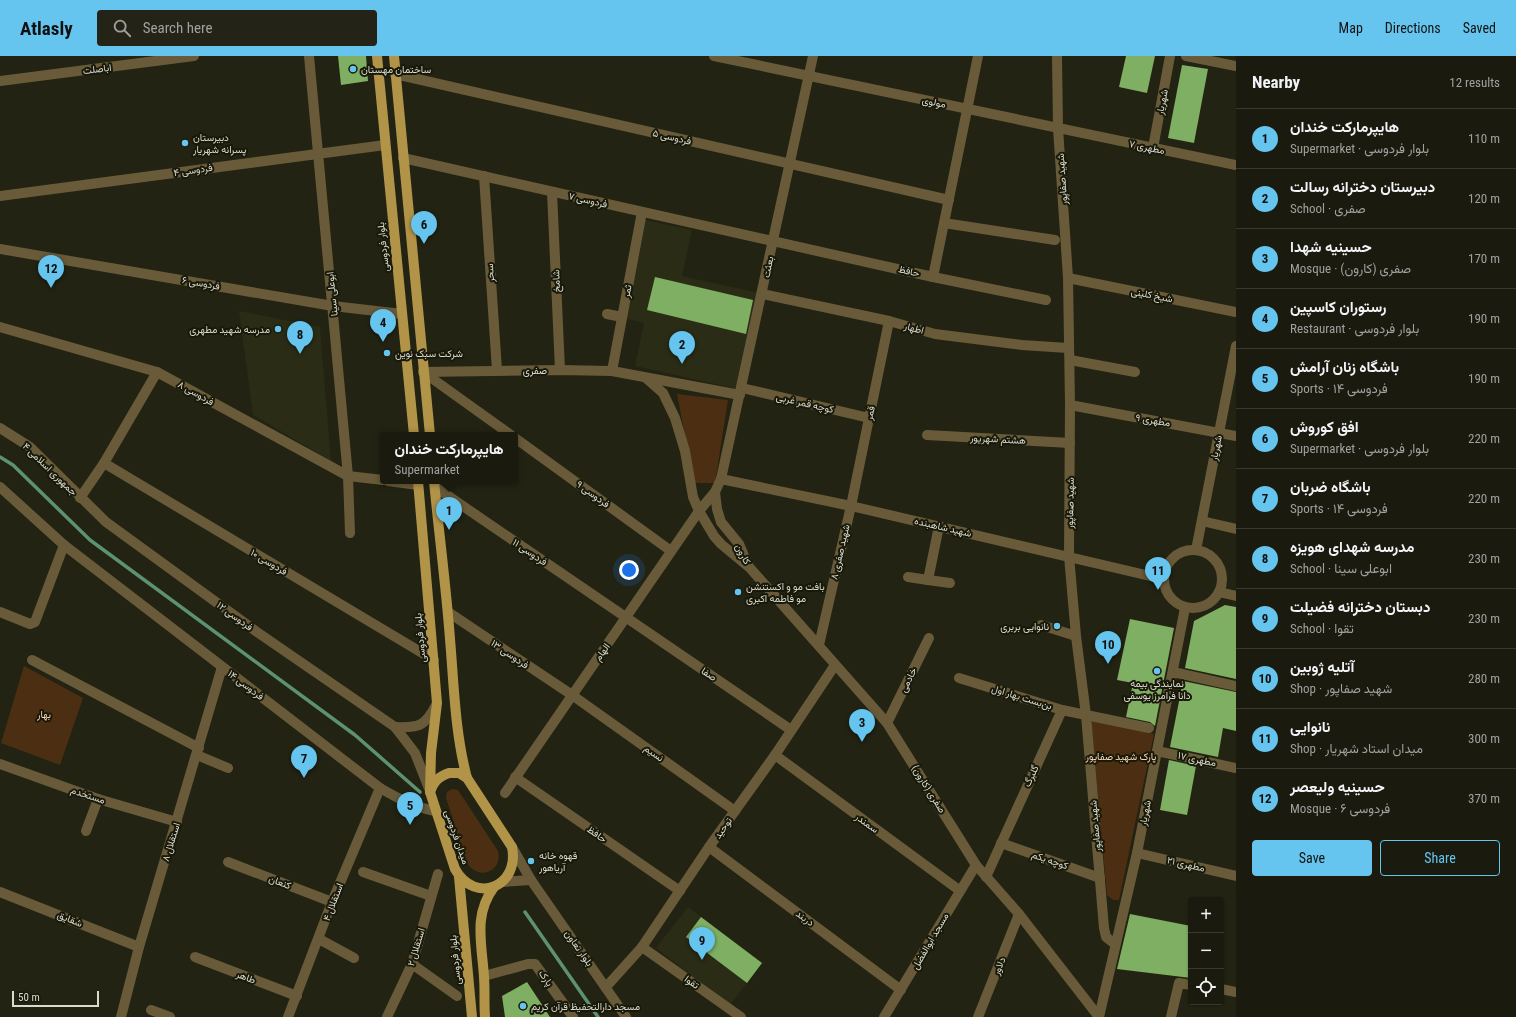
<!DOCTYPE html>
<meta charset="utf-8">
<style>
body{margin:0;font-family:"Roboto Condensed",Vazirmatn,sans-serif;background:#232317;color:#f1f3f6}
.controls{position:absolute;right:12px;bottom:12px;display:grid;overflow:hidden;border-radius:4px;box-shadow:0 1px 3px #0004}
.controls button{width:36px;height:36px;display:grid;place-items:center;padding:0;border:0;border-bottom:1px solid #38382e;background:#1a1a0e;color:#f1f3f6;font:20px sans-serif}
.scale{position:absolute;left:12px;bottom:10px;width:87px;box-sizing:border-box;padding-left:4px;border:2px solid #dadbd0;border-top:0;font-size:11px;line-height:14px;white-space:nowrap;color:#dadbd0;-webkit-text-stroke:3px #191909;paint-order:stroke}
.you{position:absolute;left:629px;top:514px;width:14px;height:14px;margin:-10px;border:3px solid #fff;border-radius:50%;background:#1a73e8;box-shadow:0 0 0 6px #1a73e833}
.badge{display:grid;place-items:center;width:26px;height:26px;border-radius:50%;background:#65c5ee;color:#111;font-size:13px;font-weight:700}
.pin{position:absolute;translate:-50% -33px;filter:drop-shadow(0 1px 2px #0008)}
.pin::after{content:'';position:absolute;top:21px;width:14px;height:12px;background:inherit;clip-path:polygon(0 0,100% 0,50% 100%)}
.popup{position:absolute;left:380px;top:376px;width:138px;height:52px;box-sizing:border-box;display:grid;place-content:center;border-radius:4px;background:#1a1a0e;filter:drop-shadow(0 1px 3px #0005);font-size:13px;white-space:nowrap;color:#9fa19e}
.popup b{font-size:15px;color:#f1f3f6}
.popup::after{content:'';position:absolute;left:50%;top:100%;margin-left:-8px;border:8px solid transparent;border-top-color:#1a1a0e}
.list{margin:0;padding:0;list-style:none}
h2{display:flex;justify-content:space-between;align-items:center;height:52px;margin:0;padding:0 16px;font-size:17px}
h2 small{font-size:13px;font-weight:400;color:#9fa19e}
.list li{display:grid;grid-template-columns:26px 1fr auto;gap:12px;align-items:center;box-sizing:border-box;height:60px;padding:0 16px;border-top:1px solid #38382e}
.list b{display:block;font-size:15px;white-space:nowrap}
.list p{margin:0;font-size:13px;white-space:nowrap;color:#9fa19e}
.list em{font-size:13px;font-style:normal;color:#9fa19e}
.actions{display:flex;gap:8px;padding:12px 16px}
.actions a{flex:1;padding:9px 0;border:1px solid #65c5ee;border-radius:4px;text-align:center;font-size:14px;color:#65c5ee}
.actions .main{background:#65c5ee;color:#111}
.icon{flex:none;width:22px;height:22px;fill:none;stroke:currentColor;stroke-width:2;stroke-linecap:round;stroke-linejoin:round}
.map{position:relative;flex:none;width:1236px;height:961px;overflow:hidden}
header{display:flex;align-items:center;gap:24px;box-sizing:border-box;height:56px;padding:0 20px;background:#65c5ee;color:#111}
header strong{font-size:19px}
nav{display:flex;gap:22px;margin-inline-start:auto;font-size:14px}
.search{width:280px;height:36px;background:#232317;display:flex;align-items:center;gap:10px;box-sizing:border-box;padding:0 14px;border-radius:4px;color:#9fa19e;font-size:15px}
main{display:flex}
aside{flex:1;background:#1a1a0e}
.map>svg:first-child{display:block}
.built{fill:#2b2c15}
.green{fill:#4c2f12}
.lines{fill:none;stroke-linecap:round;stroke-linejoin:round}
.stream{stroke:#5d9174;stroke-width:3.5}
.building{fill:#7faf62}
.minor{stroke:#695b39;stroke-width:10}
.major{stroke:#b29449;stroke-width:10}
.poi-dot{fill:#65c5ee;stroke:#191909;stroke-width:1.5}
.labels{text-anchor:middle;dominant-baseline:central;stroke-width:4;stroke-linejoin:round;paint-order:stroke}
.street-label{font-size:10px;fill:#dadbd0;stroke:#191909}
.poi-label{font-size:10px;fill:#dadbd0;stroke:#191909;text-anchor:start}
.park-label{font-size:10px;fill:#fad5b5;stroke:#191909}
</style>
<header>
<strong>Atlasly</strong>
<div class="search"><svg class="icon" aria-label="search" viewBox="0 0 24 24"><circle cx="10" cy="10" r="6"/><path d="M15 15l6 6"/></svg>Search here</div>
<nav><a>Map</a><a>Directions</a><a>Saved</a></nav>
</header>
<main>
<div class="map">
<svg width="1236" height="961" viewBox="0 0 1236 961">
<rect width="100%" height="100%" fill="#222312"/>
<g class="built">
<path d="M 645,164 L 692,174 L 682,220 L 759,237 L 738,333 L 635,310 L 644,267 L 624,262 Z"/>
<path d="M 239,255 L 320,271 L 331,405 L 253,359 Z"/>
<path d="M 688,851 L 762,907 L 730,949 L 656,892 Z"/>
</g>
<g class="green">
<path d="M 677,338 L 728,344 L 715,427 L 694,427 Z"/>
<path d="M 24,610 L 83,642 L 60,709 L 1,687 Z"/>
<path d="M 1091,664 L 1154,678 L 1119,844 L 1113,844 L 1107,839 Z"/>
<path d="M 452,733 L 458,734 L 498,795 C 503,816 478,825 467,807 L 446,742 L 447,736 Z"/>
</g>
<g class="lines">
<g class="stream">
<path d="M 0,401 L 13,409 L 90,484 L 355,679 L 420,736"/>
<path d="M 525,856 L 598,961"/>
</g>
</g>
<g class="building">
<path d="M 338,0 L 366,0 L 368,25 L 341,29 Z"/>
<path d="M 1126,0 L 1155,0 L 1147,37 L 1119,31 Z"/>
<path d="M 1182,9 L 1208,13 L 1194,87 L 1168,82 Z"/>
<path d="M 655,221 L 753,244 L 746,278 L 647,254 Z"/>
<path d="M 1225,549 L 1236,551 L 1236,623 L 1185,612 L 1194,565 Z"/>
<path d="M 1130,563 L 1174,572 L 1155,670 L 1150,666 L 1126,661 L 1133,627 L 1117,624 Z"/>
<path d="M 1183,625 L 1236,636 L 1236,675 L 1223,672 L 1218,701 L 1170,691 Z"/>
<path d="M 1169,704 L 1196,710 L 1187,759 L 1160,754 Z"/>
<path d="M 1130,858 L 1191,870 L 1191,922 L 1117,913 Z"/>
<path d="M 701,861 L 762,907 L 747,927 L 686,881 Z"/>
<path d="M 527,926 L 550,961 L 505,961 L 502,940 Z"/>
</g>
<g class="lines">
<g class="minor">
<path d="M 309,0 L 348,420 L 350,477"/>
<path d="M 714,0 L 1236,109"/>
<path d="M 1057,0 L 1058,72 L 1068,222 L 1070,349 L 1069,500 L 1076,580 L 1086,659 L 1104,872 L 1106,881 L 1115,888"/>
<path d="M 1186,0 L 1236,10"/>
<path d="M 395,18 L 949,144"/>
<path d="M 0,25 L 194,0"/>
<path d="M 1153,92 L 1170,0"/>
<path d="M 403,102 L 933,221 L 1046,244"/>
<path d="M 484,120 L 497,314"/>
<path d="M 552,136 L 560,314"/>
<path d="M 0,140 L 385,89"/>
<path d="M 944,167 L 1055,184"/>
<path d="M 0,193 L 333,250 L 402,258"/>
<path d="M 933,221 L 978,0"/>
<path d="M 1068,222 L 1236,256"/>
<path d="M 762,238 L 889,265 L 935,278 L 1022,289 L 1068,292"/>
<path d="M 607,258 L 622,261"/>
<path d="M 0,271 L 157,316 L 348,420 L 383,424"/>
<path d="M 1070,304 L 1135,316"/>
<path d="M 612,315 L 642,156"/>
<path d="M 423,316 L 560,314 L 612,315 L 740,339"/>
<path d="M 423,316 L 511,379"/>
<path d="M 646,322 L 663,337 L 675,362 L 685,395 L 693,441 L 699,455 L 714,480 L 721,488 L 750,512 L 887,667 L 976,809 L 1019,858 L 1099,961"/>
<path d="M 742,332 L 869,362"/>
<path d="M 1070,349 L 1236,380"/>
<path d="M 0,372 L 30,391 L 106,466 L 257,576 L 395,671 L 415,697 L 430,735"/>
<path d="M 927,379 L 1070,387"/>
<path d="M 515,382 L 671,495"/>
<path d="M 104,407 L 434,604"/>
<path d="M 721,423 L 851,450 L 1163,523"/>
<path d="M 388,425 L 418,429"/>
<path d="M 0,431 L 64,489 L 380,732 C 399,743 414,751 435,755"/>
<path d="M 435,431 L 791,674"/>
<path d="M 715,436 L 717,453 L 721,466 L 739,488 L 748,509"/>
<path d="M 80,442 L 104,407 L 157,316"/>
<path d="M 1202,465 L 1236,473"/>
<path d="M 939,470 L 928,524 L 950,527"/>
<circle cx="1193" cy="523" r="29"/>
<path d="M 1196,494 L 1236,290"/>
<path d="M 908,521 L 928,524"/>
<path d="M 1219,536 L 1236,540"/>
<path d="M 0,556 L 30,568 L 35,566 L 64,489"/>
<path d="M 448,556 L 572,639 L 735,755"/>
<path d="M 1041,569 L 1076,580"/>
<path d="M 819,589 L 851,450 L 889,265"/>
<path d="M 32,604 L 199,692"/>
<path d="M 1173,616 L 1236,630"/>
<path d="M 959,622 L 1062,654 L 1149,672"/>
<path d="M 887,667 L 929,582"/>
<path d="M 395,671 C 418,672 425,671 436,649"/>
<path d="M 1157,695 L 1236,712"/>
<path d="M 197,699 L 228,712"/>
<path d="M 775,699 L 959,834"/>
<path d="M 0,708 L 98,743 L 177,766"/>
<path d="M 515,721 L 680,835"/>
<path d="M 505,737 L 699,455 L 715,436 L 721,423 L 813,0"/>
<path d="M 86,775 L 98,743"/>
<path d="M 1001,787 L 1100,822"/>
<path d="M 512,791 L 531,824 L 626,961"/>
<path d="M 709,791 L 901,934"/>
<path d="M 1137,797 L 1236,820"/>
<path d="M 228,806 L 332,846"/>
<path d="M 363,816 L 431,840"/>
<path d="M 986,821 L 1062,654"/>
<path d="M 502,826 L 531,824"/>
<path d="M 0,836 L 139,891"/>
<path d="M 319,883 L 354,902"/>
<path d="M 642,891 L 741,961"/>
<path d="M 195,901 L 297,940"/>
<path d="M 412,908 L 457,940"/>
<path d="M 484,920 L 528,908 L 535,908 L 573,961"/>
<path d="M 606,931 L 642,891 L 709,791 L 775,699 L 835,609"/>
<path d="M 1221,933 L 1236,936"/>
<path d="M 151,954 L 170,961"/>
<path d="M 121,961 L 139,891 L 222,611"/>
<path d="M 288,961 L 332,846 L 380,732"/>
<path d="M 387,961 L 412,908 L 438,818"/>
<path d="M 884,961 L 976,809"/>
<path d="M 978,961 L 1019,858"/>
<path d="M 1099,961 L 1137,797 L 1185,552"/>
<path d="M 1171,961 L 1179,927 L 1191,929"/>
</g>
<g class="major">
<path d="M 377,0 L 414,379"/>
<path d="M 394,0 L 430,379"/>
<path d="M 418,425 L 437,647 L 431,697 L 430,736"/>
<path d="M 434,425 C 439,478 446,530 450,583 C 454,630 455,677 467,722"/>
<path d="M 449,717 L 459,717 L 467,722 L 512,791 C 520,831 475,849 455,813 L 430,736 C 434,725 438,721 449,717 Z"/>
<path d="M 459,821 L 472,961"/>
<path d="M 485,961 C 484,948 485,934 484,921 C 482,888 473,859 494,831"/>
</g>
</g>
<g class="poi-dot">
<circle cx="353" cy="13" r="4"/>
<circle cx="185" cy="87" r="4"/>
<circle cx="278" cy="273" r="4"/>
<circle cx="387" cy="297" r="4"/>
<circle cx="738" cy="536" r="4"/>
<circle cx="1057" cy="570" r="4"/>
<circle cx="1157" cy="615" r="4"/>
<circle cx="531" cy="805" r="4"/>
<circle cx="523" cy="950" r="4"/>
</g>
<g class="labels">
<g class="street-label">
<text transform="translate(97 13) rotate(-7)">اباصلت</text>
<text transform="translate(934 46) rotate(12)">مولوی</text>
<text transform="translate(1162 46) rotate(-79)">شهریار</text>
<text transform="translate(672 81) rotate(13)">فردوسی ۵</text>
<text transform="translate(1147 91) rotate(12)">مطهری ۷</text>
<text transform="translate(193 114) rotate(-8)">فردوسی ۴</text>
<text transform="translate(1062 123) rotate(-94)">شهید صفاپور</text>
<text transform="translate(588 144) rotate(13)">فردوسی ۷</text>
<text transform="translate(383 191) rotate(-96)">بلوار فردوسی</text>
<text transform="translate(768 211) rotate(-78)">بعثت</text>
<text transform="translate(909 215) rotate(13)">حافظ</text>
<text transform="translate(490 217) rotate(-94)">سحر</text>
<text transform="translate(556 225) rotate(-92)">شامخ</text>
<text transform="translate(201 227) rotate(10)">فردوسی ۶</text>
<text transform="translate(627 235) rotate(-79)">ثمر</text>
<text transform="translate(332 238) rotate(-96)">ابوعلی سینا</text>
<text transform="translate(1152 239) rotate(11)">شیخ کلینی</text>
<text transform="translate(914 272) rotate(15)">اطهار</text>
<text x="535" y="314">صفری</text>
<text transform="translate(196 337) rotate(29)">فردوسی ۸</text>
<text transform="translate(805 347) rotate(13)">کوچه قمر غربی</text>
<text transform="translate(870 357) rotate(-78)">قمر</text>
<text transform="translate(1153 364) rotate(10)">مطهری ۹</text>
<text transform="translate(998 383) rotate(3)">هشتم شهریور</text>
<text transform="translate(1216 392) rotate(-79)">شهریار</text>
<text transform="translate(50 413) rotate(44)">جمهوری اسلامی ۴</text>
<text transform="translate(593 438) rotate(36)">فردوسی ۹</text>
<text transform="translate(1070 447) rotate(-89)">شهید صفاپور</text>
<text transform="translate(943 471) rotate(13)">شهید شاهبنده</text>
<text transform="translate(530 496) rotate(34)">فردوسی ۱۱</text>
<text transform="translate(840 496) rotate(-77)">شهید صفری ۸</text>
<text transform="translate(743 498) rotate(62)">کارون</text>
<text transform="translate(269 506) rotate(31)">فردوسی ۱۰</text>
<text transform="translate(235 560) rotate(36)">فردوسی ۱۲</text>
<text transform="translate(420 582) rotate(-95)">بلوار فردوسی</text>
<text transform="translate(602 596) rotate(-55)">الهام</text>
<text transform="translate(510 598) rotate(34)">فردوسی ۱۳</text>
<text transform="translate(709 618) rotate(34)">صفا</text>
<text transform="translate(908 624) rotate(-64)">خادمی</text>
<text transform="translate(246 629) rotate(37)">فردوسی ۱۴</text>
<text transform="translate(1022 641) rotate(17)">بن‌بست بهار اول</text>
<text transform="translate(654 697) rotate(35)">نسیم</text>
<text transform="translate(1197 703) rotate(12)">مطهری ۱۷</text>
<text transform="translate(1031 720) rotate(-65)">گلبرگ</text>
<text transform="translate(929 733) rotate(58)">صفری (کارون)</text>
<text transform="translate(88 739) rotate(18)">مستخدم</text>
<text transform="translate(1145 757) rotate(-79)">شهریار</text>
<text transform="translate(867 767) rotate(36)">سمندر</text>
<text transform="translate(1095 770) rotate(-95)">شهید صفاپور</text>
<text transform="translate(723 772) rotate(-55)">توحید</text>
<text transform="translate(597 778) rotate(35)">حافظ</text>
<text transform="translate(457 781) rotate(71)">میدان فردوسی</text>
<text transform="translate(171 786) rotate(-73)">استقلال ۸</text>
<text transform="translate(1050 804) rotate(19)">کوچه یکم</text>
<text transform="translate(1186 808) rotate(13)">مطهری ۲۱</text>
<text transform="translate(280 826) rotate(21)">کنعان</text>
<text transform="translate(333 846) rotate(-69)">استقلال ۴</text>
<text transform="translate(805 862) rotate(37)">دربند</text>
<text transform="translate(70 863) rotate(22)">شقایق</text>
<text transform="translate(930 885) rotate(-60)">مسجد ابوالفضل</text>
<text transform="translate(416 891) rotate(-73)">استقلال ۲</text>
<text transform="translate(579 892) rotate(55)">بلوار تعاون</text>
<text transform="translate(455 904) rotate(-95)">بلوار فردوسی</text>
<text transform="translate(999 910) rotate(-68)">دلاور</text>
<text transform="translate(246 921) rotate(21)">طاهر</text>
<text transform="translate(546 922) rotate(55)">پارک</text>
<text transform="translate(692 926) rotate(35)">تقوا</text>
</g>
<g class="poi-label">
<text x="361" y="13">ساختمان مهستان</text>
<text x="193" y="81">دبیرستان<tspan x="193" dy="12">پسرانه شهریار</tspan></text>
<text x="270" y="273" text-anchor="end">مدرسه شهید مطهری</text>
<text x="395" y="297">شرکت سبک نوین</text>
<text x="746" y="530">بافت مو و اکستنشن<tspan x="746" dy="12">مو فاطمه اکبری</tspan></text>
<text x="1049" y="570" text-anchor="end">نانوایی بربری</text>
<text x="1157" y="627" text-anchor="middle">نمایندگی بیمه<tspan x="1157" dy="12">دانا فرامرز یوسفی</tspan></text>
<text x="539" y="799">قهوه خانه<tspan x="539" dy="12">آریاهور</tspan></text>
<text x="531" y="950">مسجد دارالتحفیظ قرآن کریم</text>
</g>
<g class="park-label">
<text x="44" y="658">بهار</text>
<text x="1121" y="700">پارک شهید صفاپور</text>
</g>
</g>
</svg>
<div class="controls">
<button>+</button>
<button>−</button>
<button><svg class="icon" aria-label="locate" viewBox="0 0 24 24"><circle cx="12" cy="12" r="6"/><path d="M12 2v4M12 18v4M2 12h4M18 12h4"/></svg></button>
</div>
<div class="scale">50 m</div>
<div class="you"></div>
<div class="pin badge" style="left:449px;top:474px">1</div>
<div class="popup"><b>هایپرمارکت خندان</b>Supermarket</div>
<div class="pin badge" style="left:682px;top:308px">2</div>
<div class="pin badge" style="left:862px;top:686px">3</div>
<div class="pin badge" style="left:383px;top:286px">4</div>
<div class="pin badge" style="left:410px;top:769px">5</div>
<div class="pin badge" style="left:424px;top:188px">6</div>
<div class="pin badge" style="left:304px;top:722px">7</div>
<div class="pin badge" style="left:300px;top:298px">8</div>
<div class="pin badge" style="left:702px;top:904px">9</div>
<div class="pin badge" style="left:1108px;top:608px">10</div>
<div class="pin badge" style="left:1158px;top:534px">11</div>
<div class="pin badge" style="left:51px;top:232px">12</div>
</div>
<aside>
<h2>Nearby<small>12 results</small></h2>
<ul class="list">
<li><span class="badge">1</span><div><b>هایپرمارکت خندان</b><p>Supermarket · بلوار فردوسی</p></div><em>110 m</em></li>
<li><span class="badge">2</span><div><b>دبیرستان دخترانه رسالت</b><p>School · صفری</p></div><em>120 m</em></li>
<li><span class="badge">3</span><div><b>حسینیه شهدا</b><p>Mosque · صفری (کارون)</p></div><em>170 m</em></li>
<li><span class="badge">4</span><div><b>رستوران کاسپین</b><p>Restaurant · بلوار فردوسی</p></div><em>190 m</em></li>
<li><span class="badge">5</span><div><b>باشگاه زنان آرامش</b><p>Sports · فردوسی ۱۴</p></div><em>190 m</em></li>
<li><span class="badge">6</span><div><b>افق کوروش</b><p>Supermarket · بلوار فردوسی</p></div><em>220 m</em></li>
<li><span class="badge">7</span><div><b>باشگاه ضربان</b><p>Sports · فردوسی ۱۴</p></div><em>220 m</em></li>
<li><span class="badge">8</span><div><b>مدرسه شهدای هویزه</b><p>School · ابوعلی سینا</p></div><em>230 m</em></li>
<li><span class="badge">9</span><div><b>دبستان دخترانه فضیلت</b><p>School · تقوا</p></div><em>230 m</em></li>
<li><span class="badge">10</span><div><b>آتلیه ژوبین</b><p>Shop · شهید صفاپور</p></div><em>280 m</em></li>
<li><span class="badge">11</span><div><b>نانوایی</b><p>Shop · میدان استاد شهریار</p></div><em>300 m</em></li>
<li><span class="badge">12</span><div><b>حسینیه ولیعصر</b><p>Mosque · فردوسی ۶</p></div><em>370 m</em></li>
</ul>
<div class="actions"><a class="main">Save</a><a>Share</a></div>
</aside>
</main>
